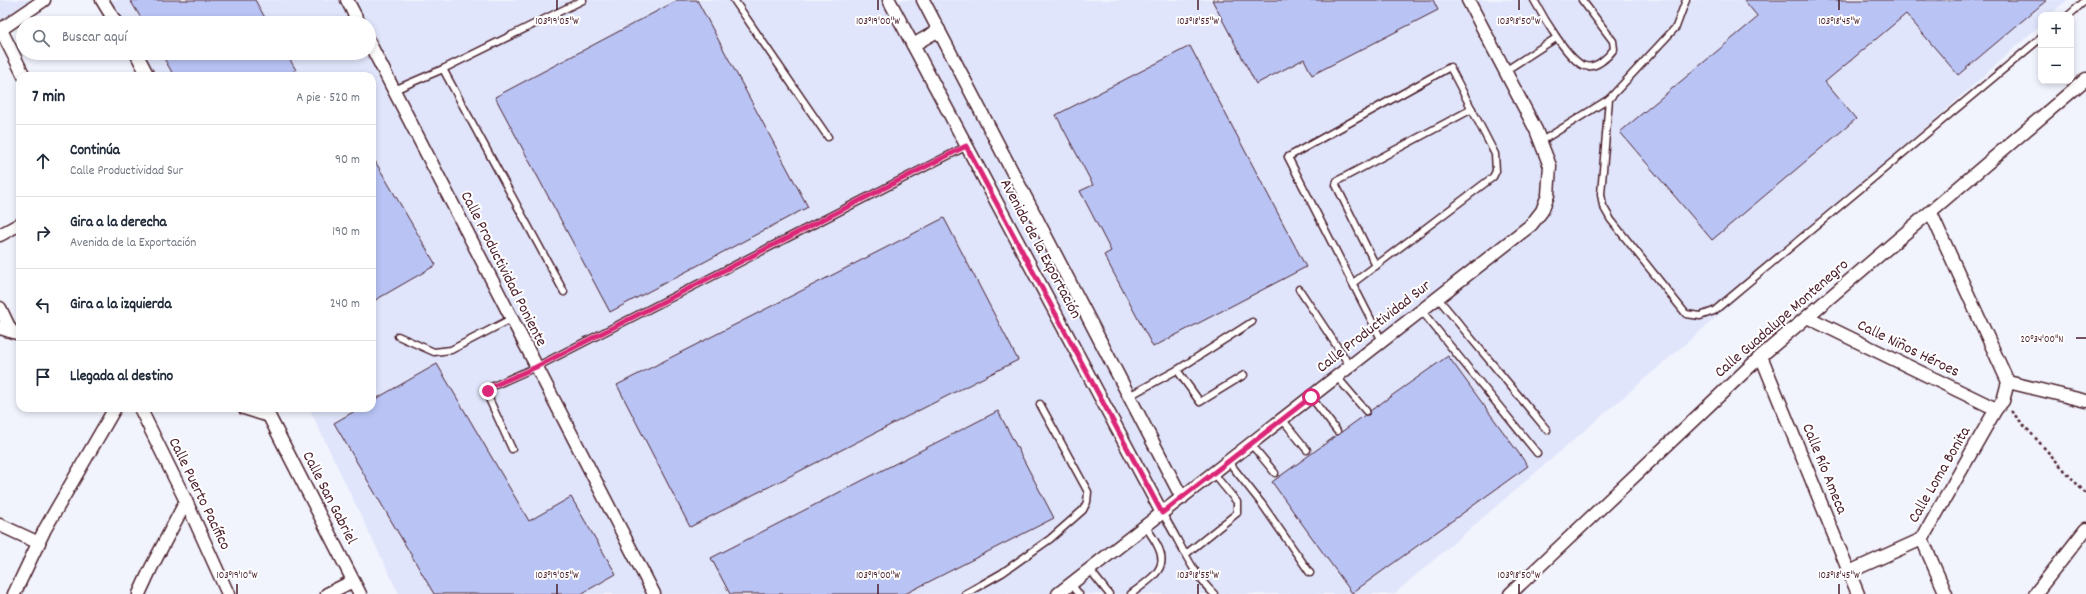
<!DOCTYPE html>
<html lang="es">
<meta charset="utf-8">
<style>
body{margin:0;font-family:Dekko,sans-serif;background:#f6f6f7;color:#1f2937}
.controls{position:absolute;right:12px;top:12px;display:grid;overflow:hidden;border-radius:8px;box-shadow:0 2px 6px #0003}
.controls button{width:36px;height:36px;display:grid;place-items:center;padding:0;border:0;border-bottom:1px solid #e0e1e3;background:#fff;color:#1f2937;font:20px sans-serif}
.stop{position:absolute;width:12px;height:12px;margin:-9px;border:3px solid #db2777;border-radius:50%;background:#fff}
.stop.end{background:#db2777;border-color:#fff;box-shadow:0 1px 4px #0008}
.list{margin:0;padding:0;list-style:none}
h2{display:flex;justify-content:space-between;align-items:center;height:52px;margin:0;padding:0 16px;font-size:17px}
h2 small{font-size:13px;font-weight:400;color:#747a83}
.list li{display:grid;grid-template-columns:26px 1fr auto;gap:12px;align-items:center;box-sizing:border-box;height:72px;padding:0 16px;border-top:1px solid #e0e1e3}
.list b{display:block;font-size:15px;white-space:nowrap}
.list p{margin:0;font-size:13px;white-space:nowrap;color:#747a83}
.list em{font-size:13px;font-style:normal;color:#747a83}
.icon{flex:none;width:22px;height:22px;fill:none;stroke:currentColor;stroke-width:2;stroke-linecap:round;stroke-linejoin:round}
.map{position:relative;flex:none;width:2086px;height:594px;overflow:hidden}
.search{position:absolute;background:#fff;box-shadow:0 2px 6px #0003;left:16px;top:16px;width:360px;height:44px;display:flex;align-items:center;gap:10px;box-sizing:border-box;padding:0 14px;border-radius:22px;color:#747a83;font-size:15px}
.panel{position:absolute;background:#fff;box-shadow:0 2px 6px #0003;left:16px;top:72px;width:360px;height:340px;border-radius:12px}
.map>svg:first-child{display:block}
.built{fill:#e0e5fb}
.building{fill:#b9c4f5;stroke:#4a1f2b}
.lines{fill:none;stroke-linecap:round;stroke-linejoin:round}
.service-casing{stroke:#4a1f2b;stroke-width:9}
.minor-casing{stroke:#4a1f2b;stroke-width:15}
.path{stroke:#4a1f2b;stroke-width:2.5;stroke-dasharray:3 3;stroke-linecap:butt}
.service{stroke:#fff;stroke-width:6}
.minor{stroke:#fff;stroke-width:12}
.route{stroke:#db2777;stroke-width:5}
.ticks{fill:none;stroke:#4a1f2b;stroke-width:1.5}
.labels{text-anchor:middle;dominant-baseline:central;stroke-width:4;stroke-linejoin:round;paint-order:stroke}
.street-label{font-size:16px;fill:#4a1f2b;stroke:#fff}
.ticks-label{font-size:10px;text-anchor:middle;fill:#4a1f2b;stroke:#fff;stroke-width:4;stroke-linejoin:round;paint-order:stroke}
</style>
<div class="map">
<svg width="2086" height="594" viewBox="0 0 2086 594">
<rect width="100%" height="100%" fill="#f1f3fd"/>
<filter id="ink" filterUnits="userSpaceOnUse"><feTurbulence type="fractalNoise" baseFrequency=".025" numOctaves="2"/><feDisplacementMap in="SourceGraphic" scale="8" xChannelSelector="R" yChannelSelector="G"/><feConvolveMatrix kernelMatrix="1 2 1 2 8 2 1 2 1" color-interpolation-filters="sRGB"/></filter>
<g filter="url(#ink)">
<g class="built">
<path d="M 0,0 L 36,0 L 0,20 Z"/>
<path d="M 105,0 L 2067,0 L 2050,15 L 2041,15 L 2041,24 L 1704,328 L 1394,594 L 399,594 L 309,408 L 372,408 L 372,76 L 144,76 L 132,53 L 369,53 L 369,23 L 117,23 Z"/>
</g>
<g class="building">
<path d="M 130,0 L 255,0 L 268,23 L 144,23 Z"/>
<path d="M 678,0 L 697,0 L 808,207 L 610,312 L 495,97 Z"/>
<path d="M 1212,0 L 1433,0 L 1438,10 L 1312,75 L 1304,59 L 1256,84 Z"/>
<path d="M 1744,0 L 2047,0 L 1958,75 L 1906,14 L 1825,82 L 1856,119 L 1712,240 L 1620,132 L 1758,17 Z"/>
<path d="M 1190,46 L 1306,267 L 1153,347 L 1104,255 L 1111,251 L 1080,191 L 1093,185 L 1056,115 Z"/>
<path d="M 161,53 L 286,53 L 296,70 L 286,76 L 174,76 Z"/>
<path d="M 372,156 L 436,265 L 372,302 Z"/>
<path d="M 944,218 L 1018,360 L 690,527 L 617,385 Z"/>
<path d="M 1448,356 L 1528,466 L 1352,593 L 1272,482 L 1365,415 L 1369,415 L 1370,411 Z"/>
<path d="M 437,364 L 529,521 L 571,497 L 616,574 L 581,594 L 434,594 L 334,423 L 360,408 L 372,408 L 372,401 Z"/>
<path d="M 998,411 L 1054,518 L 905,594 L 730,594 L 711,558 Z"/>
</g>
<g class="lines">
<g class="service-casing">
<g id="service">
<path d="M 734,0 L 828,137"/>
<path d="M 1534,0 C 1542,15 1569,62 1585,66 C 1596,69 1608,57 1614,49 L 1613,41 L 1582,0"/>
<path d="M 2069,15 L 2086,0"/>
<path d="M 347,23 L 356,18"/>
<path d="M 443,69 L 564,292"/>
<path d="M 1505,71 L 1556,38"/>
<path d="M 394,90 L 443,69 L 583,0"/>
<path d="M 1609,99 L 1601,194 L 1603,206 L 1611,220 L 1686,314 L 1700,316 L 1714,311 L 2041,38"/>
<path d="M 1540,142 L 1609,99 L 1676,27 L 1686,0"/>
<path d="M 1376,266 L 1336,185 L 1337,181 L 1472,109"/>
<path d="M 1353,283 L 1493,177 L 1496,171 L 1495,154 L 1450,67 L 1288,157 L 1382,341"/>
<path d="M 1299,289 L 1350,366"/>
<path d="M 1437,297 L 1547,430"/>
<path d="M 1421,310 L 1537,453"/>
<path d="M 398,336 L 434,352 L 451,350 L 511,319"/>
<path d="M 1244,375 L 1200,402 L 1177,370 L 1252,322"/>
<path d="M 1337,377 L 1366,411"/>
<path d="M 1129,396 L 1177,370"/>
<path d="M 1311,397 L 1337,431"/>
<path d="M 1282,419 L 1307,450"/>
<path d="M 1251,444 L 1275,473"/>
<path d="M 512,449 L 490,401 L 488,391 L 491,387 L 536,367 L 967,146"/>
<path d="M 1228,461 L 1262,504 L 1310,573"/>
<path d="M 1162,513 C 1180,541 1190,571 1214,594"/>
<path d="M 1186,554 L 1237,513 L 1237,502 L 1213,473"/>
<path d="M 1090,570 L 1109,594"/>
<path d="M 1071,584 L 1079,594"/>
<path d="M 965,594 L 1002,573 L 1050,539 L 1083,510 L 1087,502 L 1088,492 L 1040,404"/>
<path d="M 1131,594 C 1165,569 1172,563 1145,526"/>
</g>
</g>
<g class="minor-casing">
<g id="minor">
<path d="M 102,0 L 116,23"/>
<path d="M 347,0 L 359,23"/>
<path d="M 889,0 L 1162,513"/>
<path d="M 923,0 L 1182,498"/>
<path d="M 0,30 L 44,0"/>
<path d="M 1,30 L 24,76"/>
<path d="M 369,42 L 654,594"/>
<path d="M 913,45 L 939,30"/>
<path d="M 136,53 L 148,76"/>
<path d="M 0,235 L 20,224"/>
<path d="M 0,308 L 11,331"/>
<path d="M 1807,317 L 1996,409"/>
<path d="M 0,328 L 20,334"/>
<path d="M 1761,356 L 1858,594"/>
<path d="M 2008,382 L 2086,401"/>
<path d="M 140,408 L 186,501 L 228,594"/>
<path d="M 244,408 L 269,416 L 360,594"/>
<path d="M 0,525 L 39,543"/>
<path d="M 1922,539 L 1946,594"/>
<path d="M 1849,572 L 1922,539 L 1996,409 L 2003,401 L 2008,382 L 1931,213"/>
<path d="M 14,594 L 45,529 L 115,408"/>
<path d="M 139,594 L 151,568 L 186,501"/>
<path d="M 327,594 L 353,581"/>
<path d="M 1058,594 L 1531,225 L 1542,211 L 1548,195 L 1550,166 L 1536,130 L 1468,0"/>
<path d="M 1510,594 L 1761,356 L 2086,79"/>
<path d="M 2035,594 L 2086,529"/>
</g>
</g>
<path class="path" d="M 2011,411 L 2086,494"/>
<use href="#service" class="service"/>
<use href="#minor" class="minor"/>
</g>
</g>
<g class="lines" filter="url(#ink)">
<path class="route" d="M 488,391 L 491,387 L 536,367 L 966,146 L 1162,513 L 1311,397"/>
</g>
<path class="ticks" d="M 557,0 L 557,10M 878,0 L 878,10M 1198,0 L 1198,10M 1519,0 L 1519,10M 1839,0 L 1839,10M 2076,338 L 2086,338M 237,584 L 237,594M 557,584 L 557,594M 878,584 L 878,594M 1198,584 L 1198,594M 1519,584 L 1519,594M 1839,584 L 1839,594"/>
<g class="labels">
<g class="street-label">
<text transform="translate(1040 249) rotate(62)">Avenida de la Exportación</text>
<text transform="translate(503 269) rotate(63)">Calle Productividad Poniente</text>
<text transform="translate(1782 319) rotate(-41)">Calle Guadalupe Montenegro</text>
<text transform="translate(1374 327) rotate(-38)">Calle Productividad Sur</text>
<text transform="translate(1908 349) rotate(26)">Calle Niños Héroes</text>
<text transform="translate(1824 469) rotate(68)">Calle Río Ameca</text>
<text transform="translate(1940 475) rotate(-60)">Calle Loma Bonita</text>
<text transform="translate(199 494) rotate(64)">Calle Puerto Pacífico</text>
<text transform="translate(329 498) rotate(63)">Calle San Gabriel</text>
</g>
</g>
<g class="ticks-label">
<text x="557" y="24">103°19'05"W</text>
<text x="878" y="24">103°19'00"W</text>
<text x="1198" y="24">103°18'55"W</text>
<text x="1519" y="24">103°18'50"W</text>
<text x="1839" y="24">103°18'45"W</text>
<text x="2042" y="342">20°34'00"N</text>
<text x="237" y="578">103°19'10"W</text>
<text x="557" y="578">103°19'05"W</text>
<text x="878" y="578">103°19'00"W</text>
<text x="1198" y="578">103°18'55"W</text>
<text x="1519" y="578">103°18'50"W</text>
<text x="1839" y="578">103°18'45"W</text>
</g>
</svg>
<div class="controls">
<button>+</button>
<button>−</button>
</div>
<div class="stop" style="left:1311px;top:397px"></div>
<div class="stop end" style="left:488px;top:391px"></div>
<div class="search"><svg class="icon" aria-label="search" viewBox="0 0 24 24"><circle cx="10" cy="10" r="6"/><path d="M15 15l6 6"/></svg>Buscar aquí</div>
<section class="panel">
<h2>7 min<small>A pie · 520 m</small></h2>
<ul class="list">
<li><svg class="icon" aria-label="ahead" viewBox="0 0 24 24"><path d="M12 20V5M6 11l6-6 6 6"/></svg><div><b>Continúa</b><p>Calle Productividad Sur</p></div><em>90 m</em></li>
<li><svg class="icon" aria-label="right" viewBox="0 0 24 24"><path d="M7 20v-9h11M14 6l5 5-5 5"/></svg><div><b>Gira a la derecha</b><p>Avenida de la Exportación</p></div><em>190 m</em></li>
<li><svg class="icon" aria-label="left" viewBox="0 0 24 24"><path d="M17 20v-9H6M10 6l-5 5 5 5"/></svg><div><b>Gira a la izquierda</b></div><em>240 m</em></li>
<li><svg class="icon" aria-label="arrive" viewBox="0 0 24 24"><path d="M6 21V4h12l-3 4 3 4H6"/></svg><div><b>Llegada al destino</b></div></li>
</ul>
</section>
</div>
